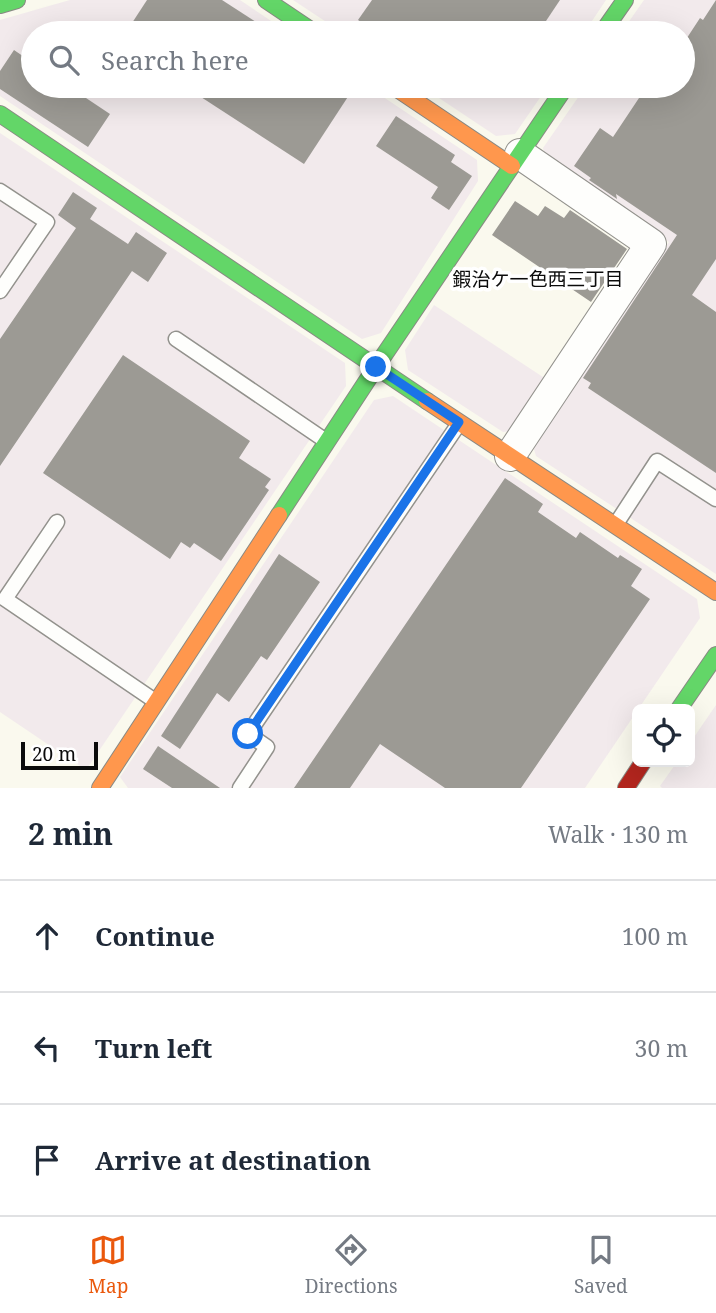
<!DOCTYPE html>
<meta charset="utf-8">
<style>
body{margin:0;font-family:"Noto Serif","Noto Sans JP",serif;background:#f2f2f3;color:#1f2937}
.controls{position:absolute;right:21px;bottom:21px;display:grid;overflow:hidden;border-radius:10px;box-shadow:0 7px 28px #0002}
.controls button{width:63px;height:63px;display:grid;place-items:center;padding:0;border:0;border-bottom:2px solid #e0e1e3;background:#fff;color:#1f2937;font:35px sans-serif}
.scale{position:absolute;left:21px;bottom:18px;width:77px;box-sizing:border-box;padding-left:7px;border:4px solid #0b0b0b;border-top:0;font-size:19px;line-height:24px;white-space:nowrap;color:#0b0b0b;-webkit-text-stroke:5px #fff;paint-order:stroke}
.stop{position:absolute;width:21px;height:21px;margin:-16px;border:5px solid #1a73e8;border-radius:50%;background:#fff}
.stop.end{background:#1a73e8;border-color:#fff;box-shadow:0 2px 7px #0008}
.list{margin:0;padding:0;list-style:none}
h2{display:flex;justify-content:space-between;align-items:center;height:91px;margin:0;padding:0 28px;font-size:30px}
h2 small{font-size:23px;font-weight:400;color:#747a83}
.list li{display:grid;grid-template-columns:46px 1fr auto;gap:21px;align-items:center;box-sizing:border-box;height:112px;padding:0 28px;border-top:2px solid #e0e1e3}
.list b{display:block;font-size:26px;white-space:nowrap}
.list em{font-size:23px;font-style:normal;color:#747a83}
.icon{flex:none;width:38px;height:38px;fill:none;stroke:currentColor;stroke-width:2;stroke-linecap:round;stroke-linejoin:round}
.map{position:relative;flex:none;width:716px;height:788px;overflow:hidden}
.search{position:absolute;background:#fff;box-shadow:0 7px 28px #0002;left:21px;right:21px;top:21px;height:77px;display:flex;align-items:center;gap:18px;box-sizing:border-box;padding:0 24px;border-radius:38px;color:#747a83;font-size:26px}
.sheet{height:427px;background:#fff}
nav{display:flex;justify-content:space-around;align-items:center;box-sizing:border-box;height:98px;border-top:2px solid #e0e1e3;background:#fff;font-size:19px;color:#747a83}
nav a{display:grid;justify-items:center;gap:4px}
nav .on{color:#ea580c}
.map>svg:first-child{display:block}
.industrial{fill:#f2eaec}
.building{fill:#9c9a94}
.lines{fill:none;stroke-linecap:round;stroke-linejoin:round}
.lane-casing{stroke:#93928d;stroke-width:17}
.street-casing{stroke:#93928d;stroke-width:32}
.fast-casing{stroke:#898984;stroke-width:18}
.slow-casing{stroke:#898984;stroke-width:18}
.jam-casing{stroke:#898984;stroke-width:18}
.lane{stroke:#fefefc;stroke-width:14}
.street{stroke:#fefefc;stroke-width:30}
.fast{stroke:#63d668;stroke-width:16}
.slow{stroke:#ff974d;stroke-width:16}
.jam{stroke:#b3261e;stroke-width:16}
.route{stroke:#1a73e8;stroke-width:9}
.labels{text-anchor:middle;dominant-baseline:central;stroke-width:7;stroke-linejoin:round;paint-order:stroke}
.neighbourhood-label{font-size:19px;fill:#0b0b0b;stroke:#fff}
</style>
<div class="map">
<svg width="716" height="788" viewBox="0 0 716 788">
<rect width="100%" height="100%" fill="#faf9ee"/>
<g class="industrial">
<path d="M 70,0 L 240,0 L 289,33 L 33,33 L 33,86 L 367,86 L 477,160 L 478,181 L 381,333 L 362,339 L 0,96 L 0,20 Z"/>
<path d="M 293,0 L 606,0 L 584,33 L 343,33 Z"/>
<path d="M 644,0 L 716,0 L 716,574 L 536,456 L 533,446 L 669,242 L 546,161 L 543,148 L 586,86 L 683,86 L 683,33 L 621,33 Z"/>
<path d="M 421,86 L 548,86 L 515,134 L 496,136 Z"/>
<path d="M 0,133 L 345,363 L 346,386 L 86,770 L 0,712 Z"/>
<path d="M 434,305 L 549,381 L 516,430 L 503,432 L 408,370 L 405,350 Z"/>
<path d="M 393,396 L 697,599 L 700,618 L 585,788 L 128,788 L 120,777 L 374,400 Z"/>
<path d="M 716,705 L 716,788 L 662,788 L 660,786 L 677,762 L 690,762 L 690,743 Z"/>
</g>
<g class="building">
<path d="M 147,0 L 222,0 L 273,33 L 148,33 L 132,23 Z"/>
<path d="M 372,0 L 560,0 L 538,33 L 377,33 L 358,20 Z"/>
<path d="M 716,0 L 716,259 L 692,295 L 716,312 L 716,473 L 588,388 L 591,383 L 583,378 L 677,235 L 616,194 L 617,199 L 589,180 L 591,178 L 574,166 L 600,128 L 613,137 L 647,86 L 683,86 L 683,44 L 700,18 L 703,20 Z"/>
<path d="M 14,50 L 33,63 L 33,86 L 68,86 L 110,114 L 88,147 L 0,89 L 0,71 Z"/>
<path d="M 184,86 L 355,86 L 304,164 Z"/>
<path d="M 396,116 L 455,155 L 451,162 L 472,176 L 449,210 L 431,198 L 438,187 L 376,146 Z"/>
<path d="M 73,192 L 97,208 L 90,219 L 128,244 L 136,232 L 167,253 L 148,282 L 132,271 L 0,466 L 0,339 L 76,228 L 58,215 Z"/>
<path d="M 515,201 L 538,216 L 545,206 L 564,218 L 570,210 L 627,249 L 591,302 L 492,235 Z"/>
<path d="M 123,355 L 250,441 L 239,458 L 271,479 L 265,487 L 269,490 L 221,561 L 194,543 L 190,548 L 181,542 L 170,559 L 43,473 Z"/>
<path d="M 505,478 L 543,504 L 538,512 L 576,538 L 580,532 L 618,558 L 620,555 L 642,569 L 631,586 L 650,599 L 521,788 L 445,788 L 380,744 L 350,788 L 294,788 Z"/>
<path d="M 279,554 L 320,582 L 267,660 L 261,656 L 229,702 L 217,693 L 180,749 L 161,736 Z"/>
<path d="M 158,746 L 220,788 L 172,788 L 143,769 Z"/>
</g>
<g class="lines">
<g class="lane-casing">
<g id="lane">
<path d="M 0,191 L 47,222 L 0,291"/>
<path d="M 176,339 L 326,441"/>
<path d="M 57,522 L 5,599 L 155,701"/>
<path d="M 616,524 L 657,461 L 716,499"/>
<path d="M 240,788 L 267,747 L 248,734 L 458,425"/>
</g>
</g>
<g class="street-casing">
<path id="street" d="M 510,456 L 651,244 L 520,154"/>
</g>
<g class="fast-casing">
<g id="fast">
<path d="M 266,0 L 315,33"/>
<path d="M 0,5 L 17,0"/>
<path d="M 602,33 L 625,0"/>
<path d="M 0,114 L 427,401"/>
<path d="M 279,515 L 376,367 L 566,86"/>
<path d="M 679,709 L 716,655"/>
</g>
</g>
<g class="slow-casing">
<g id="slow">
<path d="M 393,86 L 512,166"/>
<path d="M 427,401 L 716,592"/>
<path d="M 100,788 L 279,515"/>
</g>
</g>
<g class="jam-casing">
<path id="jam" d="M 626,788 L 643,762"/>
</g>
<use href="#lane" class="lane"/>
<use href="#street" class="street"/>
<use href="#fast" class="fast"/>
<use href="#slow" class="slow"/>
<use href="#jam" class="jam"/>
</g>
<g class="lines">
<path class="route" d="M 248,734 L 459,422 L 376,367"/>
</g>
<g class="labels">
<g class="neighbourhood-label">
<text x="538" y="279">鍜治ケ一色西三丁目</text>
</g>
</g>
</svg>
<div class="controls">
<button><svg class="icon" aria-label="locate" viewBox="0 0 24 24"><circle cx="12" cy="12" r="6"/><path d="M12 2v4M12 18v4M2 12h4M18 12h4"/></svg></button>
</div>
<div class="scale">20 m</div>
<div class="stop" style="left:248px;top:734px"></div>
<div class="stop end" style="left:376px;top:367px"></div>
<div class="search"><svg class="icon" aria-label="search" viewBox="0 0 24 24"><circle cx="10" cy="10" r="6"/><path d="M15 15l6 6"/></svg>Search here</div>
</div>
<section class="sheet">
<h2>2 min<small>Walk · 130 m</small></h2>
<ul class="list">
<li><svg class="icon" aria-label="ahead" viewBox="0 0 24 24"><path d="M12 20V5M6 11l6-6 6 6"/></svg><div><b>Continue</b></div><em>100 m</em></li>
<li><svg class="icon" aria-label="left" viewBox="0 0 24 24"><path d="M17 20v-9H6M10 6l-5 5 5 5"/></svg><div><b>Turn left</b></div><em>30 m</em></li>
<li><svg class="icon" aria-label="arrive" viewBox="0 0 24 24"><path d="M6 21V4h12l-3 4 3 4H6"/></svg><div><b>Arrive at destination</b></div></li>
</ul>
</section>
<nav>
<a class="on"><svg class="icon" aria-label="map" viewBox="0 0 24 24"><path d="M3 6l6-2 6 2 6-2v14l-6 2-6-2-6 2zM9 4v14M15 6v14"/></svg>Map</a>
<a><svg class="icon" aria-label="directions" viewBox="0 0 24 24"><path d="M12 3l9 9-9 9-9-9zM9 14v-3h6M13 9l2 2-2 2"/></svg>Directions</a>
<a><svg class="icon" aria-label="saved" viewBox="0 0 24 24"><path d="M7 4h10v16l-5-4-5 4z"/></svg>Saved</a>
</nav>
